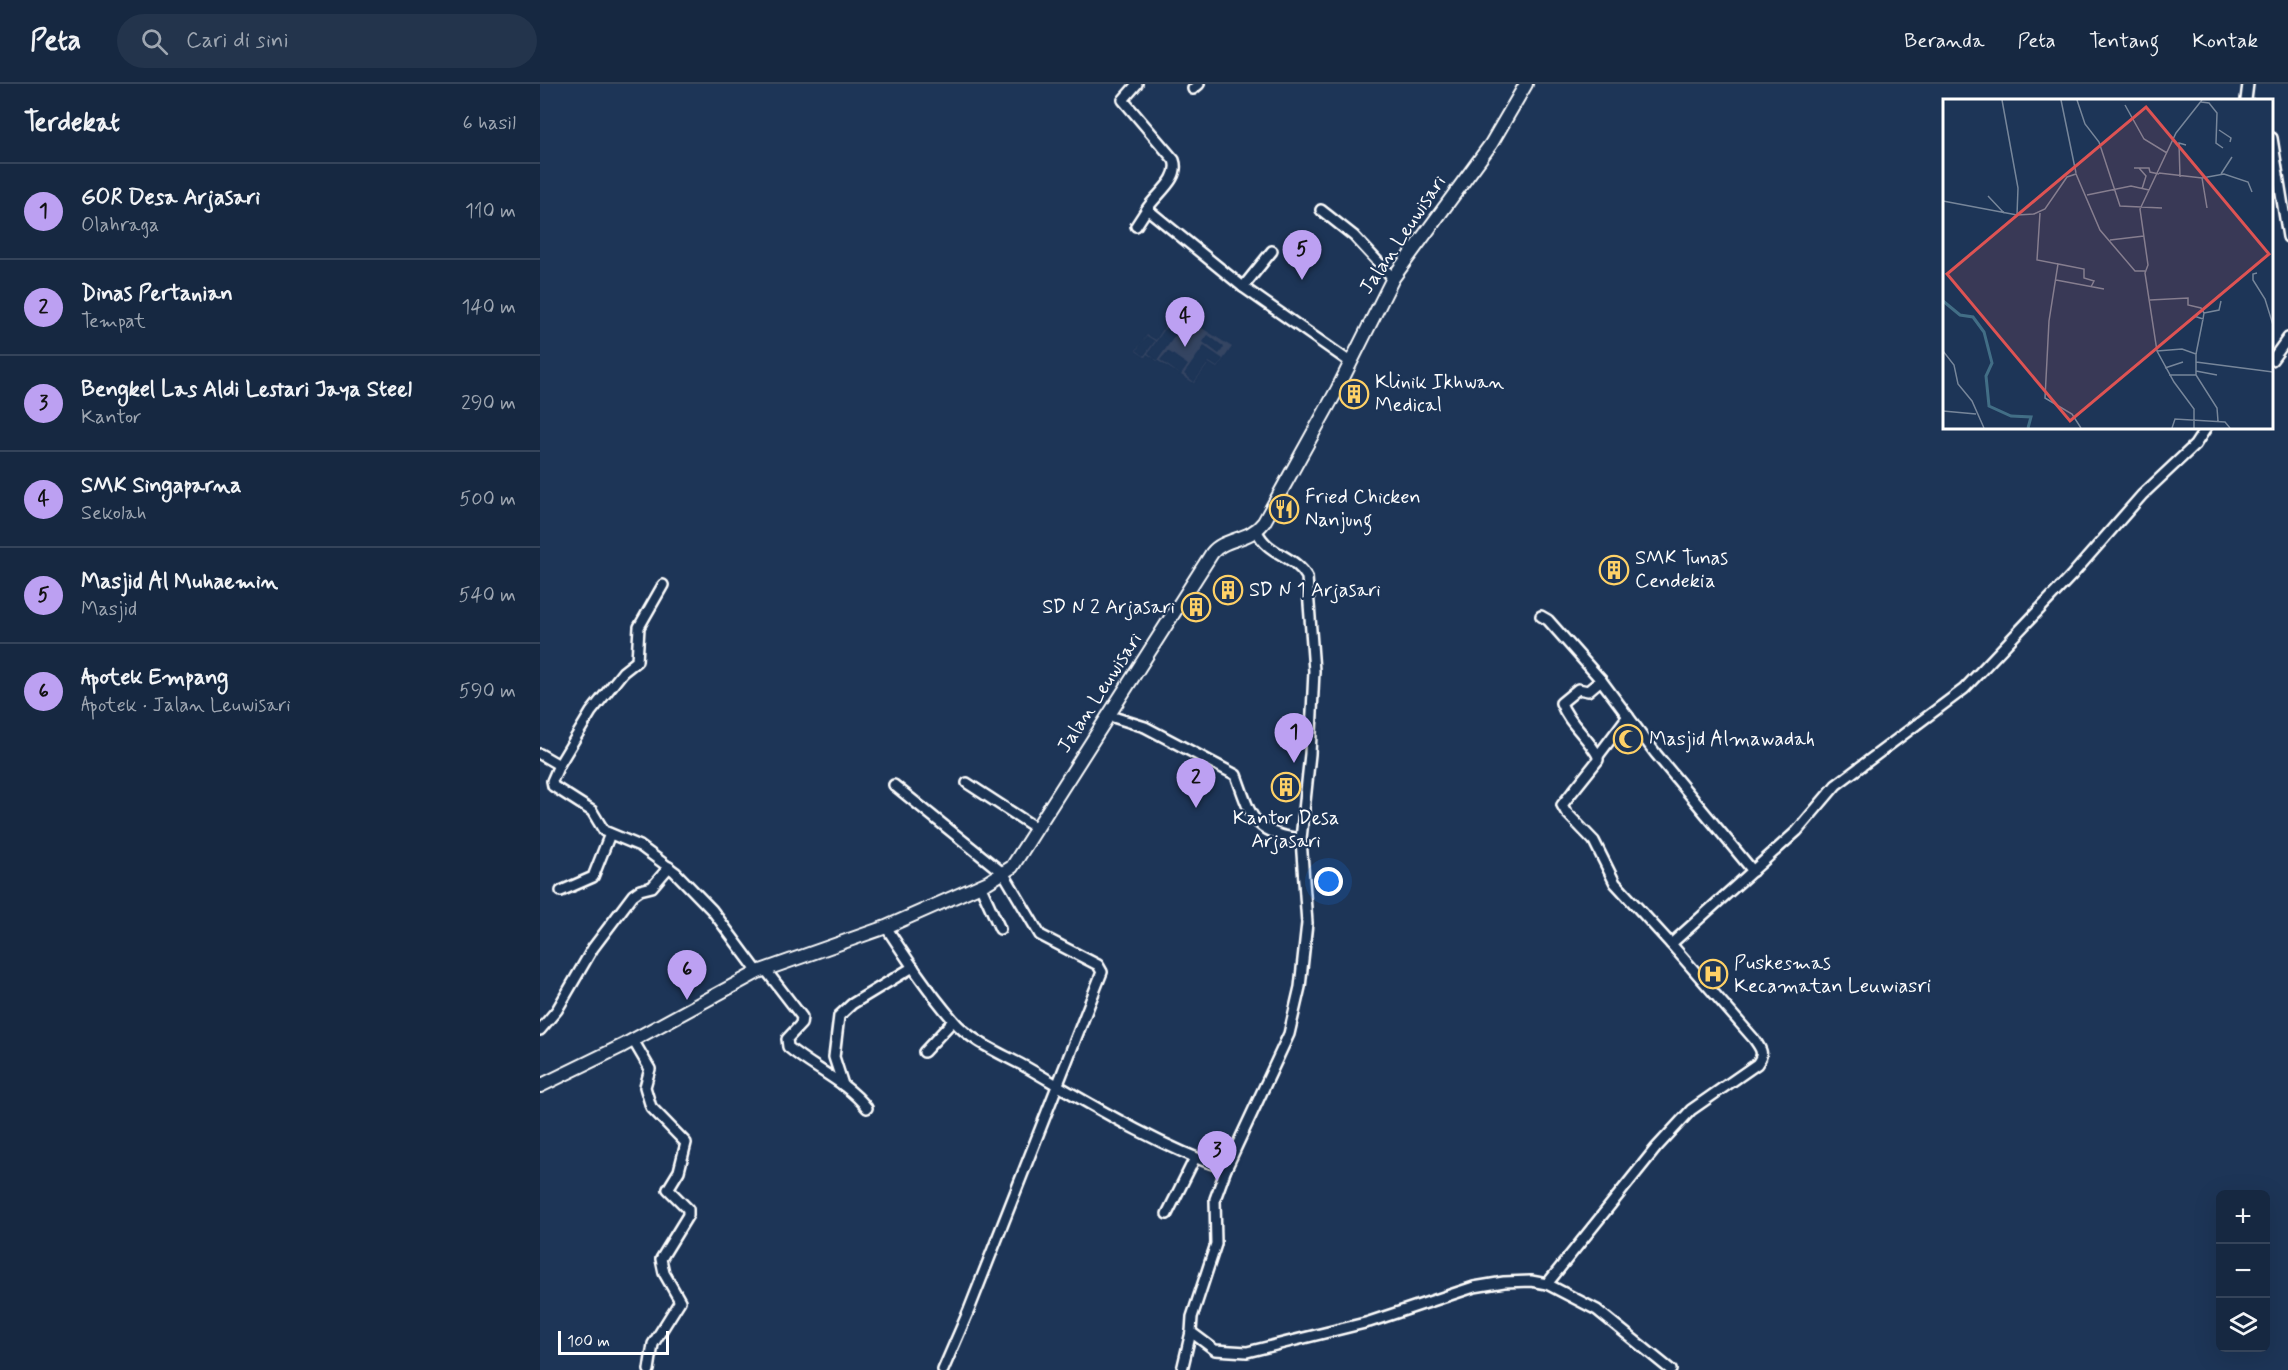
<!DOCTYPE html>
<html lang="id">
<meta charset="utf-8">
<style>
body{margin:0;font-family:Mynerve,sans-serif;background:#23344c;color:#f1f3f6}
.controls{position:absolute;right:18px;bottom:18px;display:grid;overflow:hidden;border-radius:9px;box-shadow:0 6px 24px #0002}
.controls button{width:54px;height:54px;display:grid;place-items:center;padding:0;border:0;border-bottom:2px solid #35445a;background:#162841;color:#f1f3f6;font:30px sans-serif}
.scale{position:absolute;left:18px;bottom:15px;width:111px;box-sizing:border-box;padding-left:6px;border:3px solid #fff;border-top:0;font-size:16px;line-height:21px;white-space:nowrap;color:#fff;-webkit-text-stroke:4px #1d3557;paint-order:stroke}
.you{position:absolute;left:789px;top:798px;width:21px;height:21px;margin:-15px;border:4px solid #fff;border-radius:50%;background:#1a73e8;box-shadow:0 0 0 9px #1a73e833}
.badge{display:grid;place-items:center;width:39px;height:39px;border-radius:50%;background:#bca0f2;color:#111;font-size:20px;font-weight:700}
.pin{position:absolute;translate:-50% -50px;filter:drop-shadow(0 2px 3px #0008)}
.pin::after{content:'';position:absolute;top:32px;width:21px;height:18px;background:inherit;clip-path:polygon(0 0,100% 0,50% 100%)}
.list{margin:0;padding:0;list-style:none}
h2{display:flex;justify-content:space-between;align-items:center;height:78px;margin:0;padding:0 24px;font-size:26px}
h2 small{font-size:20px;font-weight:400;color:#9ea6b1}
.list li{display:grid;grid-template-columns:39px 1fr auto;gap:18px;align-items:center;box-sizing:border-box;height:96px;padding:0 24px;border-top:2px solid #35445a}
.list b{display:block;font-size:22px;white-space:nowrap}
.list p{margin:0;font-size:20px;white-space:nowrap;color:#9ea6b1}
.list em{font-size:20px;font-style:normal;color:#9ea6b1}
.icon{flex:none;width:33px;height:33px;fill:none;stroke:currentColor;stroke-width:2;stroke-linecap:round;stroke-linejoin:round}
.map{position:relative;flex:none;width:1748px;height:1286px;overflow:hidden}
header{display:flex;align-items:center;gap:36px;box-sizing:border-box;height:84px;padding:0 30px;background:#162841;border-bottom:2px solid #35445a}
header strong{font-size:28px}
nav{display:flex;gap:33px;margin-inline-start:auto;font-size:21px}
.search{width:420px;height:54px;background:#23344c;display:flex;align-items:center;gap:15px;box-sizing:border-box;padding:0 21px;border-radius:33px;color:#9ea6b1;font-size:22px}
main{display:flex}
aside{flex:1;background:#162841}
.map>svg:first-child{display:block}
.built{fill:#344462;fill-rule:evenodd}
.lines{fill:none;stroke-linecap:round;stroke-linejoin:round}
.minor-casing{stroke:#fff;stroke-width:14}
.secondary-casing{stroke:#fff;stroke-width:16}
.minor{stroke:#1d3557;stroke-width:9}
.secondary{stroke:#1d3557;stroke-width:12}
.labels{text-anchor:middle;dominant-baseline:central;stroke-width:4.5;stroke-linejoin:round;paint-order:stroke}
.street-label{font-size:20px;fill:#fff;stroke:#1d3557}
.poi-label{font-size:20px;fill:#fff;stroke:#1d3557;text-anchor:start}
.inset-river{fill:none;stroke:#426e86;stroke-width:3}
.inset-road{fill:none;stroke:#77869a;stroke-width:1.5}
.view{fill:#de5353;fill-opacity:0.15;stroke:#de5353;stroke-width:3}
.inset-edge{fill:none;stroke:#fff;stroke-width:3}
</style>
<header>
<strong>Peta</strong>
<div class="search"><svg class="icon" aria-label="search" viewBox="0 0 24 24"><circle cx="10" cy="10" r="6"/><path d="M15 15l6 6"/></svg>Cari di sini</div>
<nav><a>Beranda</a><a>Peta</a><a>Tentang</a><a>Kontak</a></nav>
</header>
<main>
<aside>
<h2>Terdekat<small>6 hasil</small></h2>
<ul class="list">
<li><span class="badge">1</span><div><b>GOR Desa Arjasari</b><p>Olahraga</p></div><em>110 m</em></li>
<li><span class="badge">2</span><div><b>Dinas Pertanian</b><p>Tempat</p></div><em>140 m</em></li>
<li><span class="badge">3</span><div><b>Bengkel Las Aldi Lestari Jaya Steel</b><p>Kantor</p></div><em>290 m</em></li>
<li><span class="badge">4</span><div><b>SMK Singaparna</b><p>Sekolah</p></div><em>500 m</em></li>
<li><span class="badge">5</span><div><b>Masjid Al Muhaemin</b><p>Masjid</p></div><em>540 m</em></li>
<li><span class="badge">6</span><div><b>Apotek Empang</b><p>Apotek · Jalan Leuwisari</p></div><em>590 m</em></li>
</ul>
</aside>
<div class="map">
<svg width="1748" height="1286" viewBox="0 0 1748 1286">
<rect width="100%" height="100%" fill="#1d3557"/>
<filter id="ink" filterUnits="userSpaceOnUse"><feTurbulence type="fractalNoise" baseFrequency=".0167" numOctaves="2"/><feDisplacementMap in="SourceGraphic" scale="12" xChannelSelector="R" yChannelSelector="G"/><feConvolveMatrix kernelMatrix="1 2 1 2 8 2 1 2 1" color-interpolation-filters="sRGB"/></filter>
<g filter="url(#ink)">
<path class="built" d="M 635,227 L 692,263 L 677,284 L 669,279 L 654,299 L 607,270 L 605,273 L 596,267 L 607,251 L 616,256 ZM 636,229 L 646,236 L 617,277 L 608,269 ZM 668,251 L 684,263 L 679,270 L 663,258 ZM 607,252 L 615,257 L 604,272 L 596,266 ZM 664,262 L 683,275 L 677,283 L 669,278 L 654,298 L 644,290 ZM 628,267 L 648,281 L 641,291 L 620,276 Z"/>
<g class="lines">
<g class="minor-casing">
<g id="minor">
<path d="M 597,0 L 583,16 L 634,76 C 641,95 616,110 607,125 L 703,203 L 810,278"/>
<path d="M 653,5 L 659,0"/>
<path d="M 1706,16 L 1708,0"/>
<path d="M 1732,54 L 1748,153"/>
<path d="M 781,126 L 814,152 L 853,194"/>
<path d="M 596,142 L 607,125"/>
<path d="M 703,203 L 732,167"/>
<path d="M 1732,276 L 1748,254"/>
<path d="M 717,447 C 727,471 755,471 767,493 L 774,587 L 770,670 L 761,755 L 767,839 L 760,903 L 749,950 L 686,1085 L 675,1115 L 676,1160 L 652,1233 L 651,1248 L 675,1266 L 707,1268 L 829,1238 L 934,1203 L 964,1198 L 991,1197 L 1007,1200 L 1057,1226 L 1131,1286"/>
<path d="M 1001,532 L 1008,536 L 1061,596 L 1116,670 L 1213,787"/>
<path d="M 1061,596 L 1048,607 L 1038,605 L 1021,619 C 1029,640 1047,652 1058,672 L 1058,676 L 1022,721 L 1026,728 L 1054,757 L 1075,799 L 1131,860 L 1257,747 L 1296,701 L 1424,605 L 1531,492 L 1602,411 L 1655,361 L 1666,344"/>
<path d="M 570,632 L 605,643 L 696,691 C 711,732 712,749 761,755"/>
<path d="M 0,670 L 19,681 L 12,697 L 13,702 L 52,727 L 64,747 L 100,762 L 135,788 L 172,826 L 218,888"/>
<path d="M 1058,672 L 1088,632"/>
<path d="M 19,681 L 51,628 L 83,588 L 97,577 L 99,543 L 123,501"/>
<path d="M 427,699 L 496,744"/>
<path d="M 354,701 L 464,790 L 500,851 L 558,881 L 562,888 L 429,1226 L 403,1286"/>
<path d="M 440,801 L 460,845"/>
<path d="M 21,807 L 53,793 L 70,750"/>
<path d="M 346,843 C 367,875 388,907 413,936 C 430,957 462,970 486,983 C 550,1020 616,1061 686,1085"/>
<path d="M 225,885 L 262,933 L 261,940 L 247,955 L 248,963 C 274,985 306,997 327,1024"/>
<path d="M 0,946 L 17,926 L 53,864 L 93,811 L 100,806 L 112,803 L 129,783"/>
<path d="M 93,956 L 110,985 L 105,1003 L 111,1023 L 146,1059 L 139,1087 L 128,1105 L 148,1125 L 148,1131 L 121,1175 L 124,1189 L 140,1217 L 113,1260 L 109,1286"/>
<path d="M 384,968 L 413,937"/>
<path d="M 303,1001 L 294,973 L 299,932 L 312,920 L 373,883"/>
<path d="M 627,1130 L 655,1074"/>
<path d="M 1007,1200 L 1116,1064 L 1151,1026 L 1217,980 C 1225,969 1221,965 1214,955 L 1131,860"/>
<path d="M 642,1286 L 651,1248"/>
</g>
</g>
<g class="secondary-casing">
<path id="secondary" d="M 0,1002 L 82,962 L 218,888 L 346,843 L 448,798 L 472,783 L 672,469 C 685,453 709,458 724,438 L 797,306 L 853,194 L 951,60 L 986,0"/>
</g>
<use href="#minor" class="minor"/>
<use href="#secondary" class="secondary"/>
</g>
</g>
<defs>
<g id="building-ring" transform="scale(1.5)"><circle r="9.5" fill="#1d3557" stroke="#ffd166" stroke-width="1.5"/><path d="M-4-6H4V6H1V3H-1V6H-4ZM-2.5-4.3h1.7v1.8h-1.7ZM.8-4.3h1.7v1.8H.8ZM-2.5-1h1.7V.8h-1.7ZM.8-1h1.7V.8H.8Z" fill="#ffd166"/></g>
<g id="restaurant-ring" transform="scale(1.5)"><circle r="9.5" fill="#1d3557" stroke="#ffd166" stroke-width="1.5"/><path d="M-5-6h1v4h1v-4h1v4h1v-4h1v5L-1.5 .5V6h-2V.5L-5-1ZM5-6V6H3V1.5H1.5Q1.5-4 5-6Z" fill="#ffd166"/></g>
<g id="mosque-ring" transform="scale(1.5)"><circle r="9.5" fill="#1d3557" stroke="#ffd166" stroke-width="1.5"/><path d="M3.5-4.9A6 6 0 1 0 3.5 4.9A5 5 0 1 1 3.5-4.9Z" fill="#ffd166"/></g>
<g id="hospital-ring" transform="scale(1.5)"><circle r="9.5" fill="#1d3557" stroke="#ffd166" stroke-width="1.5"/><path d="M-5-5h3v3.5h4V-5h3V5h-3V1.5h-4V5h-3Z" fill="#ffd166"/></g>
</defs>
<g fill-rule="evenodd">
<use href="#building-ring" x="814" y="310"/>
<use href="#restaurant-ring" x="744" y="425"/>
<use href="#building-ring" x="1074" y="486"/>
<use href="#building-ring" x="688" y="506"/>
<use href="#building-ring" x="656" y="523"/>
<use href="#mosque-ring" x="1088" y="655"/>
<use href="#building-ring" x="746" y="703"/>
<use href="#hospital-ring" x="1173" y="890"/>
</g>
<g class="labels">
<g class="street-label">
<text transform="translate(863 151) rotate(-56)">Jalan Leuwisari</text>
<text transform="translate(560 609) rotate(-57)">Jalan Leuwisari</text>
</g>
<g class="poi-label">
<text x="835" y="298">Klinik Ikhwan<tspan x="835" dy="23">Medical</tspan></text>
<text x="765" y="413">Fried Chicken<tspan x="765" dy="23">Nanjung</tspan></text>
<text x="1095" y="474">SMK Tunas<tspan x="1095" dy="23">Cendekia</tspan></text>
<text x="709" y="506">SD N 1 Arjasari</text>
<text x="635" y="523" text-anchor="end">SD N 2 Arjasari</text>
<text x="1109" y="655">Masjid Almawadah</text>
<text x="746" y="734" text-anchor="middle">Kantor Desa<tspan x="746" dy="23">Arjasari</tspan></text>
<text x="1194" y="879">Puskesmas<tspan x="1194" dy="23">Kecamatan Leuwiasri</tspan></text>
</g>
</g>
<g transform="translate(1403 15)">
<rect width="330" height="330" fill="#1d3557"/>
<path class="inset-river" d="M 0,202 L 17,216 L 30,218 L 41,233 L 49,264 L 43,277 L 46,307 L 68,317 L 88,318 L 85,329"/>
<path class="inset-road" d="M 59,1 L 75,89 L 74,116M 118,1 L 133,74M 134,1 L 142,25 L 156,43 L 177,107 L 219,109M 258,3 L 266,4 L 274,14 L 273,44 L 280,49M 182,6 L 201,40 L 224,54M 276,31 L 288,39 L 287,43M 191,69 L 206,69 L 207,73 L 216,75M 196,69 L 203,77 L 199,90M 216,74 L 259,79 L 281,75 L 305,83 L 309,93M 278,75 L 289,58M 237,78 L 236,44 L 243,46M 259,79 L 264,109M 144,96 L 188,87 L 206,91M 45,97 L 61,114M 0,102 L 74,116 L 91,115 L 102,110 L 124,78 L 133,75 L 157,131 L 192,172 L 202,172M 97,114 L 94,161 L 115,165M 167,141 L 201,137M 314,174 L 310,175 L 310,181 L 322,200 L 330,226M 113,181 L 161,190M 207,201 L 245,199 L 245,206 L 258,209 L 261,214 L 260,220 L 251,217M 261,214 L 276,211 L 278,202M 0,252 L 11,266 L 15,285 L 29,302 L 41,329M 214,252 L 239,250 L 253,255 L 253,276 L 274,309 L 275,322M 253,255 L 260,220M 253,263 L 330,273M 222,269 L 240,263M 253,272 L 274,276M 226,276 L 253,276M 0,312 L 33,315M 138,329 L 129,315 L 102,299 L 106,222 L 115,165 L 141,170 L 141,179 L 151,182 L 148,188M 229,329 L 232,320 L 282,323 L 287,329M 251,329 L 251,310 L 231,283 L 214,252 L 202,174 L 205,166 L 197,110 L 233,34 L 259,1"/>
<path class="view" d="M 203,8 L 326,155 L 127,322 L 4,175 Z"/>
<rect width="330" height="330" class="inset-edge"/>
</g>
</svg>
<div class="controls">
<button>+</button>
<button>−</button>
<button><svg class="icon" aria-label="layers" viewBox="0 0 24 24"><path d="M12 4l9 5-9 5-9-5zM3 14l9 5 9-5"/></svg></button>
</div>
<div class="scale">100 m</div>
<div class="you"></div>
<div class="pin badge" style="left:754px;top:679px">1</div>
<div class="pin badge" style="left:656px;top:724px">2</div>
<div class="pin badge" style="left:677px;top:1097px">3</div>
<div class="pin badge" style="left:645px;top:263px">4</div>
<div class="pin badge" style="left:762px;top:196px">5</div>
<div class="pin badge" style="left:147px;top:916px">6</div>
</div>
</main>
